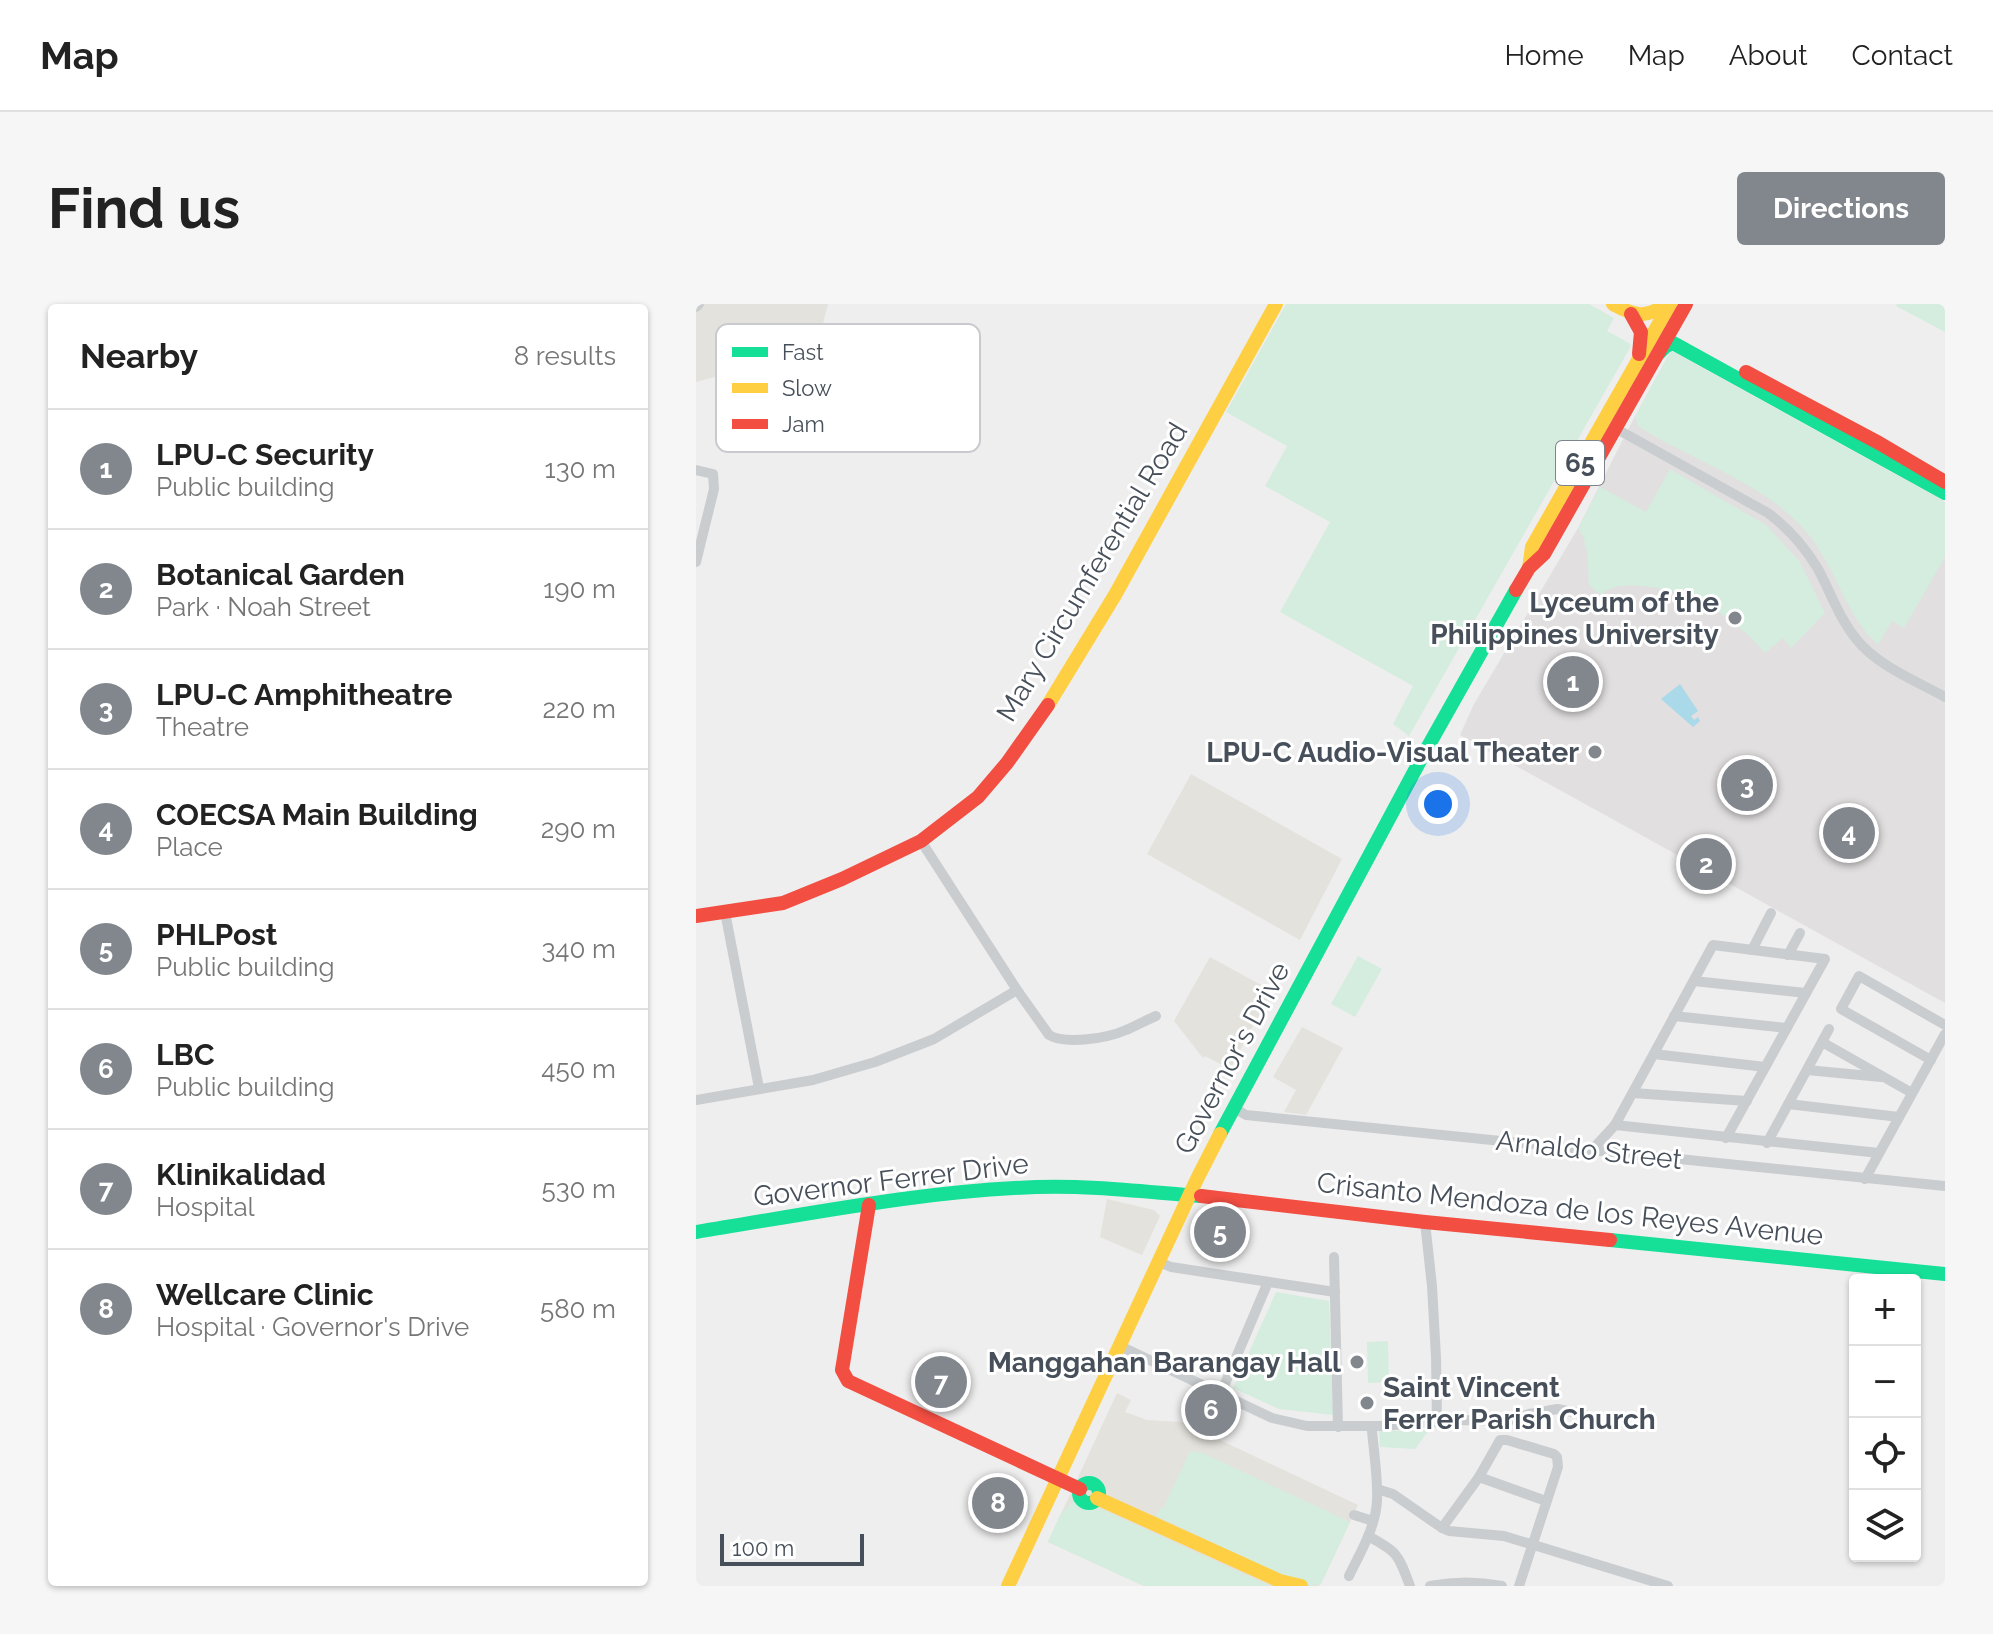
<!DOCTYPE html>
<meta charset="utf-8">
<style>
body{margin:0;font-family:Raleway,sans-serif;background:#f6f6f6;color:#222}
.controls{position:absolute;right:24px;bottom:24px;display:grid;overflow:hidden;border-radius:8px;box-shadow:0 2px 6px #0004}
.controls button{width:72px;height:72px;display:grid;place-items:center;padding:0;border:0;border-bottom:2px solid #e0e0e0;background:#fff;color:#222;font:40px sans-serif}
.scale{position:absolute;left:24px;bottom:20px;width:144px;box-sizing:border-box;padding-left:8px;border:4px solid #47505a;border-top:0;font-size:22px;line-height:28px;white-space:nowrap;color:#47505a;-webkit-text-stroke:6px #fff;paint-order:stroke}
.you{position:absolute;left:742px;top:500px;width:28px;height:28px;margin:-20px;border:6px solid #fff;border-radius:50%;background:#1a73e8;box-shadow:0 0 0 12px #1a73e833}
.badge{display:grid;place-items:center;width:52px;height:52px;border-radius:50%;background:#82878e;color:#fff;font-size:26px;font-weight:700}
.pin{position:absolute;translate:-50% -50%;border:4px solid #fff;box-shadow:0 2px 8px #0006}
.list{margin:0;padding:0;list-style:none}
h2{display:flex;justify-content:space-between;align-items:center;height:104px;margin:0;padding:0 32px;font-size:34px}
h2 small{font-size:26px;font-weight:400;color:#767676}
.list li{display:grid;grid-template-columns:52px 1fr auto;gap:24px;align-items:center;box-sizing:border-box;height:120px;padding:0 32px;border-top:2px solid #e0e0e0}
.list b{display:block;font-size:30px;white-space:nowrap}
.list p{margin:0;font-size:26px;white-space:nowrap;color:#767676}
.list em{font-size:26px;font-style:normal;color:#767676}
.icon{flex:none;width:44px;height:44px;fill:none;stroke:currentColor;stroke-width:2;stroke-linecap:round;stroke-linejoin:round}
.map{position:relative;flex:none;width:1249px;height:1282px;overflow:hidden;border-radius:8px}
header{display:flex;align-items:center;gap:48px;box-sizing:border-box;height:112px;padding:0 40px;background:#fff;border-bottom:2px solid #e0e0e0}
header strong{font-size:38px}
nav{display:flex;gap:44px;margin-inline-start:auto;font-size:28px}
.intro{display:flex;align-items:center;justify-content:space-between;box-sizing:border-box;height:192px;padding:0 48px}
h1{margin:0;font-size:56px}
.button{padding:20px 36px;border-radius:8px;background:#82878e;color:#fff;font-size:28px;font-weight:700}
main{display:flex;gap:48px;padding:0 48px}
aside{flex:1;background:#fff;border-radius:8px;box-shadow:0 2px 6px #0004}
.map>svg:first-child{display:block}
.commercial{fill:#e4e2dc}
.education{fill:#e1dfe0}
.green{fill:#d4edde}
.water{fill:#aad9e9}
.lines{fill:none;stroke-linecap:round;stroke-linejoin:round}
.street{stroke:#cacdcf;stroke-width:10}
.fast{stroke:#16e098;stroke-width:14}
.slow{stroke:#ffcf43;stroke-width:14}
.jam{stroke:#f24e42;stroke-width:14}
.poi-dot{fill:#82878e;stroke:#fff;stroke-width:3}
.labels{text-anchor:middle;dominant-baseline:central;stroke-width:6;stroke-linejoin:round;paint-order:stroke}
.shield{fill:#fff;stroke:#7e848c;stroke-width:2}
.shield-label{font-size:26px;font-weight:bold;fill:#47505a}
.street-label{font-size:28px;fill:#47505a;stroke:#fff}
.poi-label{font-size:28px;font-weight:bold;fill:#47505a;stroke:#fff;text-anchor:end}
.key{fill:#fff;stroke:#c8cace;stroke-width:2}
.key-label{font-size:22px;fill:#47505a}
</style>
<header>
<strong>Map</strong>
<nav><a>Home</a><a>Map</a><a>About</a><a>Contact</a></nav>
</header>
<div class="intro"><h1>Find us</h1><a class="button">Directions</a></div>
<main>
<aside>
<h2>Nearby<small>8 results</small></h2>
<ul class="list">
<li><span class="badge">1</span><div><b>LPU-C Security</b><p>Public building</p></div><em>130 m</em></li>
<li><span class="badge">2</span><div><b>Botanical Garden</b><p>Park · Noah Street</p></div><em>190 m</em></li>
<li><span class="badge">3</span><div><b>LPU-C Amphitheatre</b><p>Theatre</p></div><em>220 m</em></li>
<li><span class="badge">4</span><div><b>COECSA Main Building</b><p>Place</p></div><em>290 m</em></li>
<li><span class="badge">5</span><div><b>PHLPost</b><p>Public building</p></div><em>340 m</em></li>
<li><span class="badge">6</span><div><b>LBC</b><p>Public building</p></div><em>450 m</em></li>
<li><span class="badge">7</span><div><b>Klinikalidad</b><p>Hospital</p></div><em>530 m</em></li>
<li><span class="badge">8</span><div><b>Wellcare Clinic</b><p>Hospital · Governor's Drive</p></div><em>580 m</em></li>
</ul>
</aside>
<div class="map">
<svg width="1249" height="1282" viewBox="0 0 1249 1282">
<rect width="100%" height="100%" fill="#efeeee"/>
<g class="commercial">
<path d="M 0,0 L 132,0 L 115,68 L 53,64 L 0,78 Z"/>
<path d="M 495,470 L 646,555 L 604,636 L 451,550 Z"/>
<path d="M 514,653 L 576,687 L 534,765 L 509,752 L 507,754 L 478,717 Z"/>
<path d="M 606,723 L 647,744 L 610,811 L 588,808 L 600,786 L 577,773 Z"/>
<path d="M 411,895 L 458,906 L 464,912 L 446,951 L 404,933 Z"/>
<path d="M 421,1089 L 435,1096 L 429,1108 L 451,1116 L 486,1118 L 662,1201 L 625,1280 L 622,1282 L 448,1282 L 352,1238 Z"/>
</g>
<path class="education" d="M 975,47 L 1249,198 L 1249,699 L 764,431 L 778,400 L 882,224 L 939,112 Z"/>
<g class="green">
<path d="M 590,0 L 893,0 L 918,14 L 911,27 L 933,39 L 935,42 L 713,432 L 697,420 L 717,382 L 584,308 L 634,218 L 569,182 L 591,142 L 530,108 Z"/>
<path d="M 1201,0 L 1249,0 L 1249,28 L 1200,2 Z"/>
<path d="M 975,47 L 1249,198 L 1249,253 L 1208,324 L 1196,317 L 1182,341 C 1146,308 1139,257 1105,222 C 1062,176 994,156 942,122 L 939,112 Z"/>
<path d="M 974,165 L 1070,221 L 1104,258 L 1129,309 L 1095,344 L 1087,334 L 1069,349 C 1037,312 995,285 944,282 C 931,281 919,281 908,288 L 908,292 L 898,286 L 893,280 L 891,248 L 887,232 L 882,224 L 904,183 L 950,208 Z"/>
<path d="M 662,652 L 686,665 L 659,713 L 635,700 Z"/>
<path d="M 580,988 L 633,997 L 637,1111 L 583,1105 L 537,1084 Z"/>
<path d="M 692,1037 L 693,1078 L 672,1079 L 671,1038 Z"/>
<path d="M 733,1126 L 719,1145 L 684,1143 L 683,1127 Z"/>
<path d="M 494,1147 L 507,1149 L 654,1218 L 625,1280 L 612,1282 L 599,1277 L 460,1212 L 464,1204 L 467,1205 Z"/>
<path d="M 377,1198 L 403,1204 L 574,1282 L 448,1282 L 352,1238 L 364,1211 Z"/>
</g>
<path class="water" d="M 984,380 L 1002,407 L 995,412 L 998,416 L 1002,413 L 1004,417 L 997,423 L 965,395 Z"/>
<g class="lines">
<g class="street">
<path d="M 0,3 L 3,0"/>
<path d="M 919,124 L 1072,209 C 1092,224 1109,243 1122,265 C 1135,289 1143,314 1161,336 C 1182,362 1220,377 1249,393"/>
<path d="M 0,166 L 17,170 L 18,185 L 0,258"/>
<path d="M 225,537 L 321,686 L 353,731 C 370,741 412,734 430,726 C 440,722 450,716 460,712"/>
<path d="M 29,608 L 63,784"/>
<path d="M 1056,646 L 1075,609"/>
<path d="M 1092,651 L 1104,629"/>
<path d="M 998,677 L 1110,689"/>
<path d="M 978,712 L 1091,724"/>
<path d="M 1126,738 L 1216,789"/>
<path d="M 958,750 L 1069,763"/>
<path d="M 1235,756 L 1145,705 L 1163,672 L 1249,721"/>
<path d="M 1111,766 L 1185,773"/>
<path d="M 937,789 L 1051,797"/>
<path d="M 0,796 L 117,776 L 179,758 L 238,735 L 321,686"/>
<path d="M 1092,800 L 1203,813"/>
<path d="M 538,804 L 550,811 L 1249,882"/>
<path d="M 919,821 L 1183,849"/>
<path d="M 1071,839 L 1133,725"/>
<path d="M 896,846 L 919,821 L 1017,641 L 1129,655 L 1030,834"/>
<path d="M 1169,875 L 1249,730"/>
<path d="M 729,918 L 736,982 L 740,1053 L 741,1119"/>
<path d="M 638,953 L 642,1123"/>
<path d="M 463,958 L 475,963 L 639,988"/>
<path d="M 424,1042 L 576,1114 L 611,1122 L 684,1122 L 765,1116 L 811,1117 L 833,1110 L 861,1105 L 888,1110"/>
<path d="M 525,1089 L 572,978"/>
<path d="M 783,1173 L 850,1197"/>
<path d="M 681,1185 L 697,1190 L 746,1224 L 753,1227 L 808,1232 L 972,1282"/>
<path d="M 658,1211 L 677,1217"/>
<path d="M 746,1224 L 783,1173 L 804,1136 L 811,1136 L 858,1150 L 861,1153 L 862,1163 L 823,1282"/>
<path d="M 672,1232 C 702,1248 702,1250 714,1282"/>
<path d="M 653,1272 C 664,1249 680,1223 681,1196 C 682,1174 678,1149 676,1127"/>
<path d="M 734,1282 C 759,1277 781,1277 806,1282"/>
</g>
<g class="fast">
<path d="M 963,49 L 970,42 L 977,39 L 1249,189"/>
<path d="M 524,830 L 725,455 L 820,286"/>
<path d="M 0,928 C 112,910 226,887 340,883 C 394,881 450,888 505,892"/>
<path d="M 914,936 L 1249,970"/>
<circle cx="393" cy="1189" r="10"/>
</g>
<g class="slow">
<path d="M 917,0 C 939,12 949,15 971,0"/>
<path d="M 833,264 L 836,243 L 974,0"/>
<path d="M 352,401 L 419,291 L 580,0"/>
<path d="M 401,1194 L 584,1277 L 605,1282"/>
<path d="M 312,1282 L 501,875 L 524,830"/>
</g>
<g class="jam">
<path d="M 935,10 L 945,28 L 943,50"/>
<path d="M 1050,68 L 1183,139 L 1249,178"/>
<path d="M 820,286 L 833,264 L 848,250 L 990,0"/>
<path d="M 0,612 L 87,599 L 146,575 L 225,537 L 282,493 L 311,459 L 352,401"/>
<path d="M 505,892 L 729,918 L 914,936"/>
<path d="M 173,901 L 146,1066 L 152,1077 L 384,1185"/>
</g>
</g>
<g class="poi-dot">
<circle cx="1039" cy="314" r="8"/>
<circle cx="899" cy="448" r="8"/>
<circle cx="661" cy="1058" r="8"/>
<circle cx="671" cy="1099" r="8"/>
</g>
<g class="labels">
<rect class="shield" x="860" y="137" width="48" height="44" rx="6"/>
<g class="shield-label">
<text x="884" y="159">65</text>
</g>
<g class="street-label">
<text transform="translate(396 268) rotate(-59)">Mary Circumferential Road</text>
<text transform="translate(536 754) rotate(-62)">Governor's Drive</text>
<text transform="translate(893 846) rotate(6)">Arnaldo Street</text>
<text transform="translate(195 876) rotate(-7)">Governor Ferrer Drive</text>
<text transform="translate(874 905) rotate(6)">Crisanto Mendoza de los Reyes Avenue</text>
</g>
<g class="poi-label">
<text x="1023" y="298">Lyceum of the<tspan x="1023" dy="32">Philippines University</tspan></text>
<text x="883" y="448">LPU-C Audio-Visual Theater</text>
<text x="645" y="1058">Manggahan Barangay Hall</text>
<text x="687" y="1083" text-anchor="start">Saint Vincent<tspan x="687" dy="32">Ferrer Parish Church</tspan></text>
</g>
</g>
<rect x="20" y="20" width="264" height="128" rx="12" class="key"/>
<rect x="36" y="43" width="36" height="10" fill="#16e098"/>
<rect x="36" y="79" width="36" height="10" fill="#ffcf43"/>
<rect x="36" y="115" width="36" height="10" fill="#f24e42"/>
<g class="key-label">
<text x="86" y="56">Fast</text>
<text x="86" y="92">Slow</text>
<text x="86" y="128">Jam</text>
</g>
</svg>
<div class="controls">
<button>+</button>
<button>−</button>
<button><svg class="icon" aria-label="locate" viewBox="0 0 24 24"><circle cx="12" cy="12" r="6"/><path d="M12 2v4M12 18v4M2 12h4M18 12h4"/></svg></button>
<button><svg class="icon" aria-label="layers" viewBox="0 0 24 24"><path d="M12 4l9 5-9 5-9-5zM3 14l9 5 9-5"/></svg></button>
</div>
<div class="scale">100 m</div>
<div class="you"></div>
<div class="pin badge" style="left:877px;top:378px">1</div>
<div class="pin badge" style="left:1010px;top:560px">2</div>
<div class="pin badge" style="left:1051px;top:481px">3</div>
<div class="pin badge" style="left:1153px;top:529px">4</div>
<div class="pin badge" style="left:524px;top:928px">5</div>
<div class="pin badge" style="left:515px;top:1106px">6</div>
<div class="pin badge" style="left:245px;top:1078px">7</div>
<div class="pin badge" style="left:302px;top:1199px">8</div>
</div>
</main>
